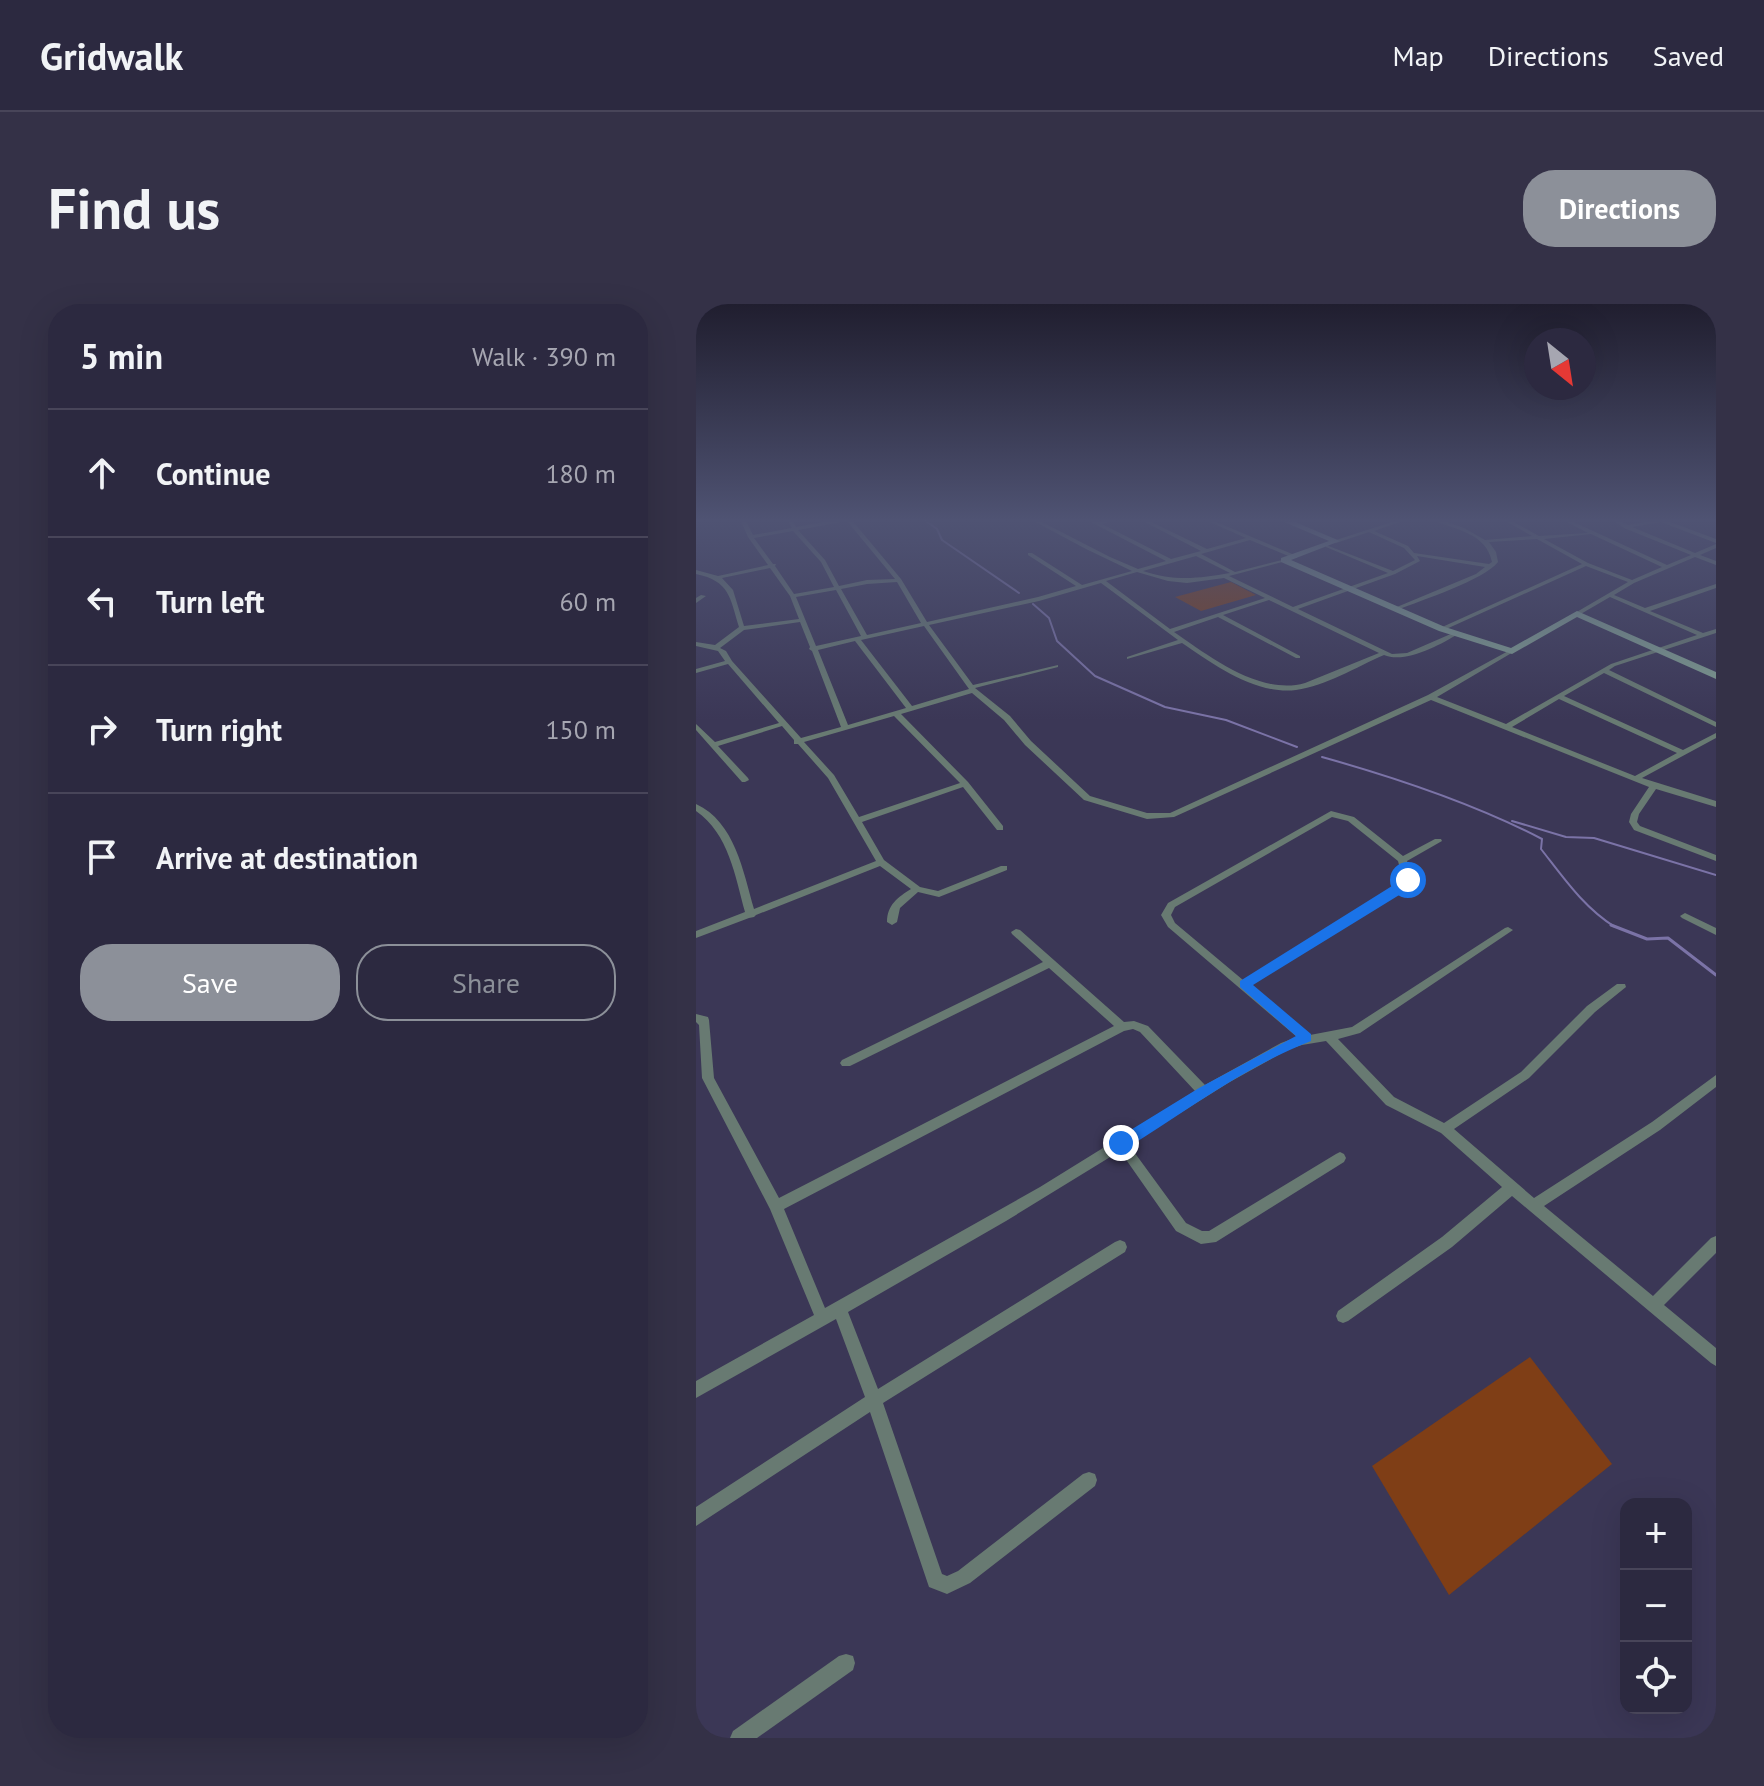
<!DOCTYPE html>
<meta charset="utf-8">
<style>
body{margin:0;font-family:"PT Sans",sans-serif;background:#343147;color:#f1f3f6}
.controls{position:absolute;right:24px;bottom:24px;display:grid;overflow:hidden;border-radius:16px;box-shadow:0 8px 32px #0002}
.controls button{width:72px;height:72px;display:grid;place-items:center;padding:0;border:0;border-bottom:2px solid #484559;background:#2c2940;color:#f1f3f6;font:40px sans-serif}
.compass{position:absolute;left:828px;top:24px;width:72px;height:72px;border-radius:50%;background:#2c2940;box-shadow:0 8px 32px #0002;rotate:150deg}
.stop{position:absolute;width:24px;height:24px;margin:-18px;border:6px solid #1a73e8;border-radius:50%;background:#fff}
.stop.end{background:#1a73e8;border-color:#fff;box-shadow:0 2px 8px #0008}
.list{margin:0;padding:0;list-style:none}
h2{display:flex;justify-content:space-between;align-items:center;height:104px;margin:0;padding:0 32px;font-size:34px}
h2 small{font-size:26px;font-weight:400;color:#a6a6b1}
.list li{display:grid;grid-template-columns:52px 1fr auto;gap:24px;align-items:center;box-sizing:border-box;height:128px;padding:0 32px;border-top:2px solid #484559}
.list b{display:block;font-size:30px;white-space:nowrap}
.list em{font-size:26px;font-style:normal;color:#a6a6b1}
.actions{display:flex;gap:16px;padding:24px 32px}
.actions a{flex:1;padding:18px 0;border:2px solid #8c9099;border-radius:32px;text-align:center;font-size:28px;color:#8c9099}
.actions .main{background:#8c9099;color:#fff}
.icon{flex:none;width:44px;height:44px;fill:none;stroke:currentColor;stroke-width:2;stroke-linecap:round;stroke-linejoin:round}
.map{position:relative;flex:none;width:1020px;height:1434px;overflow:hidden;border-radius:32px}
header{display:flex;align-items:center;gap:48px;box-sizing:border-box;height:112px;padding:0 40px;background:#2c2940;border-bottom:2px solid #484559}
header strong{font-size:38px}
nav{display:flex;gap:44px;margin-inline-start:auto;font-size:28px}
.intro{display:flex;align-items:center;justify-content:space-between;box-sizing:border-box;height:192px;padding:0 48px}
h1{margin:0;font-size:56px}
.button{padding:20px 36px;border-radius:32px;background:#8c9099;color:#fff;font-size:28px;font-weight:700}
main{display:flex;gap:48px;padding:0 48px}
aside{flex:1;background:#2c2940;border-radius:32px;box-shadow:0 8px 32px #0002}
.map>svg:first-child{display:block}
.green{fill:#7f3e16}
.lines{fill:none;stroke-linecap:round;stroke-linejoin:round}
.stream-far1{stroke:#7b73a7;stroke-width:2}
.stream{stroke:#7b73a7;stroke-width:3}
.street{fill:#687a72;fill-rule:evenodd}
.secondary{fill:#7f9c90;fill-rule:evenodd}
.route{fill:#1a73e8}
</style>
<header>
<strong>Gridwalk</strong>
<nav><a>Map</a><a>Directions</a><a>Saved</a></nav>
</header>
<div class="intro"><h1>Find us</h1><a class="button">Directions</a></div>
<main>
<aside>
<h2>5 min<small>Walk · 390 m</small></h2>
<ul class="list">
<li><svg class="icon" aria-label="ahead" viewBox="0 0 24 24"><path d="M12 20V5M6 11l6-6 6 6"/></svg><div><b>Continue</b></div><em>180 m</em></li>
<li><svg class="icon" aria-label="left" viewBox="0 0 24 24"><path d="M17 20v-9H6M10 6l-5 5 5 5"/></svg><div><b>Turn left</b></div><em>60 m</em></li>
<li><svg class="icon" aria-label="right" viewBox="0 0 24 24"><path d="M7 20v-9h11M14 6l5 5-5 5"/></svg><div><b>Turn right</b></div><em>150 m</em></li>
<li><svg class="icon" aria-label="arrive" viewBox="0 0 24 24"><path d="M6 21V4h12l-3 4 3 4H6"/></svg><div><b>Arrive at destination</b></div></li>
</ul>
<div class="actions"><a class="main">Save</a><a>Share</a></div>
</aside>
<div class="map">
<svg width="1020" height="1434" viewBox="0 0 1020 1434">
<rect width="100%" height="100%" fill="#3b3756"/>
<g class="green">
<path d="M 535,278 L 560,291 L 505,307 L 479,293 Z"/>
<path d="M 834,1053 L 916,1160 L 753,1291 L 676,1162 Z"/>
</g>
<g class="lines">
<g class="stream-far1">
<path d="M 227,215 L 241,225 L 246,236 L 323,289"/>
<path d="M 337,300 L 353,314 L 361,337 L 399,372 L 469,403 L 530,416 L 601,443"/>
<path d="M 626,453 C 701,474 777,499 846,535 L 845,545 C 867,573 888,604 919,623"/>
<path d="M 816,517 L 870,533 L 898,534 L 1020,571"/>
</g>
<path class="stream" d="M 915,621 L 951,635 L 972,634 L 1020,671"/>
<g class="street">
<path d="M 44,215 L 49,215 L 57,231 L 96,224 L 91,215 L 96,215 L 100,223 L 144,215 L 155,215 L 205,275 L 231,318 L 342,293 L 380,282 L 332,251 L 332,249 L 336,249 L 386,281 L 436,267 L 390,245 L 334,215 L 340,215 L 414,253 L 442,265 L 470,257 L 389,215 L 395,215 L 402,218 L 424,215 L 406,220 L 475,255 L 505,247 L 443,215 L 449,215 L 511,245 L 550,234 L 507,215 L 513,215 L 601,252 L 601,254 L 597,254 L 554,236 L 505,250 L 539,268 L 590,255 L 590,257 L 533,272 L 597,303 L 692,269 L 630,243 L 630,241 L 697,267 L 719,256 L 708,244 L 673,228 L 640,239 L 637,237 L 705,215 L 712,215 L 678,227 L 712,242 L 718,249 L 793,260 L 796,258 C 790,228 758,226 735,215 L 742,215 L 768,224 L 789,236 L 836,232 L 806,215 L 812,215 L 843,232 L 892,229 L 865,215 L 871,215 L 971,261 L 995,251 L 928,224 L 915,215 L 921,215 L 932,221 L 966,215 L 1020,235 L 1020,239 L 965,218 L 936,223 L 999,249 L 1020,240 L 1020,244 L 1004,251 L 1020,257 L 1020,261 L 999,253 L 938,279 L 918,291 L 949,304 L 1020,280 L 1020,284 L 954,307 L 1007,329 L 1020,325 L 1020,329 L 919,362 L 913,366 L 1020,418 L 1020,423 L 908,369 L 868,392 L 987,446 L 1020,429 L 1020,434 L 946,474 L 1020,497 L 1020,503 L 960,485 L 943,510 L 941,518 L 944,522 L 1020,551 L 1020,557 L 938,526 L 933,518 L 935,510 L 953,483 L 735,396 L 478,513 L 451,515 L 388,496 L 329,441 L 308,416 L 276,389 L 205,410 L 272,478 L 307,522 L 307,526 L 301,526 L 267,483 L 166,518 L 188,556 L 224,583 L 242,587 L 305,562 L 311,562 L 311,566 L 243,593 L 222,588 L 204,604 L 201,618 L 196,621 L 191,618 C 191,601 202,593 215,585 L 184,562 L 60,611 L 58,613 L 53,614 L 0,634 L 0,627 L 49,608 C 39,572 33,530 0,507 L 0,500 C 39,518 47,567 58,605 L 180,557 L 132,474 L 102,440 L 98,440 L 98,436 L 86,422 L 22,442 L 52,474 L 53,476 L 49,478 L 46,478 L 0,426 L 0,420 L 19,438 L 83,419 L 32,360 L 0,369 L 0,365 L 29,357 L 22,347 L 0,342 L 0,338 L 19,341 L 43,323 C 34,294 34,277 0,270 L 0,266 L 22,272 L 72,261 L 52,233 ZM 151,217 L 199,275 L 171,276 L 143,282 L 129,256 L 102,226 ZM 97,227 L 125,258 L 138,283 L 98,290 L 79,262 L 80,260 L 77,260 L 58,234 ZM 895,230 L 966,263 L 936,276 L 892,259 L 848,235 ZM 841,235 L 886,260 L 744,324 L 744,326 L 748,326 L 890,262 L 932,278 L 879,309 L 879,311 L 883,311 L 914,293 L 1001,331 L 915,360 L 810,420 L 741,393 L 819,347 L 814,346 L 732,391 L 474,509 L 451,509 L 394,492 L 335,437 L 314,412 L 279,384 L 362,363 L 362,361 L 277,381 L 233,321 L 343,297 L 405,279 L 482,336 L 431,353 L 431,355 L 486,339 C 518,361 560,391 600,386 C 630,382 660,363 688,351 C 709,360 744,341 762,330 L 757,329 L 711,349 L 696,350 L 602,305 L 699,270 L 724,257 L 721,252 L 789,263 L 780,270 L 696,305 L 701,306 C 726,296 788,276 802,258 L 800,248 L 793,238 ZM 500,252 L 534,269 C 504,274 480,278 447,267 ZM 74,264 L 94,292 L 103,315 L 48,322 L 37,286 L 26,274 ZM 441,268 L 472,277 L 491,279 L 528,274 L 569,294 L 474,325 L 410,277 ZM 201,278 L 225,319 L 171,331 L 145,285 L 171,280 ZM 140,286 L 165,332 L 120,342 L 100,293 ZM 573,296 L 683,349 L 609,379 C 564,392 513,352 478,328 L 522,313 L 600,354 L 604,354 L 604,352 L 527,311 ZM 104,318 L 114,343 L 113,345 L 116,347 L 145,423 L 105,434 L 36,357 L 30,347 L 24,344 L 48,326 ZM 228,322 L 273,385 L 216,402 L 165,336 ZM 159,337 L 210,404 L 152,421 L 122,346 ZM 863,395 L 981,449 L 939,472 L 816,423 ZM 198,412 L 264,479 L 163,513 L 138,471 L 108,438 Z"/>
<path d="M 1013,215 L 1020,215 L 1020,218 L 1013,216 Z"/>
<path d="M 5,291 L 10,292 L 0,299 L 0,294 Z"/>
<path d="M 635,507 L 658,513 L 707,552 L 739,535 L 745,535 L 746,537 L 711,557 L 717,576 L 712,584 L 554,681 L 614,731 L 656,723 L 809,624 L 812,623 L 817,626 L 664,729 L 642,735 L 698,793 L 748,819 L 825,768 L 891,702 L 921,680 L 929,680 L 930,683 L 899,708 L 833,774 L 758,825 L 838,894 L 956,818 L 1020,771 L 1020,783 L 964,826 L 848,902 L 957,992 L 1015,934 L 1020,932 L 1020,949 L 968,1001 L 1020,1044 L 1020,1062 L 1015,1059 L 816,892 L 756,943 L 652,1017 L 647,1019 L 642,1017 L 640,1012 L 642,1007 L 746,933 L 806,883 L 745,829 L 690,801 L 630,737 L 606,741 L 593,745 L 532,779 L 433,841 L 490,919 L 506,927 L 513,927 L 640,850 L 644,848 L 648,850 L 650,854 L 648,858 L 520,938 L 505,940 L 480,927 L 424,847 L 310,917 L 152,1008 L 182,1085 L 419,938 L 424,936 L 429,938 L 431,943 L 429,948 L 187,1099 L 246,1270 L 251,1272 L 262,1267 L 387,1170 L 393,1168 L 399,1170 L 401,1176 L 399,1182 L 274,1279 L 251,1290 L 233,1283 L 174,1108 L 0,1222 L 0,1203 L 169,1093 L 140,1015 L 0,1094 L 0,1077 L 118,1011 L 74,905 L 6,774 L 3,721 L 0,718 L 0,710 L 12,713 L 13,716 L 18,774 L 83,894 L 418,722 L 353,664 L 154,762 L 146,762 L 144,759 L 146,756 L 347,658 L 316,630 L 315,628 L 320,625 L 324,626 L 428,718 L 438,717 L 452,722 L 509,781 L 585,739 L 601,733 L 472,623 L 465,611 L 472,599 ZM 636,513 L 652,517 L 702,557 L 707,576 L 705,580 L 547,676 L 479,619 L 475,611 L 479,603 ZM 437,725 L 444,728 L 499,787 L 344,883 L 129,1004 L 88,905 L 428,727 Z"/>
<path d="M 989,609 L 1020,624 L 1020,631 L 986,614 L 984,612 Z"/>
<path d="M 150,1350 L 157,1352 L 159,1359 L 157,1366 L 61,1434 L 34,1434 L 37,1427 L 143,1352 Z"/>
</g>
<path class="secondary" d="M 581,215 L 592,215 L 644,237 L 595,256 L 749,323 L 815,344 L 881,307 L 1020,368 L 1020,375 L 881,313 L 816,350 L 743,327 L 585,258 L 585,254 L 633,237 Z"/>
</g>
<linearGradient id="sky" x2="0" y2="1"><stop stop-color="#201e2f"/><stop offset="0.52" stop-color="#4f5373"/><stop offset="1" stop-color="#4f5373" stop-opacity="0"/></linearGradient>
<rect width="1020" height="416" fill="url(#sky)"/>
<path class="route" d="M 712,572 L 717,576 L 713,585 L 557,681 L 615,730 L 615,737 C 550,762 490,807 431,844 L 420,844 L 420,835 L 503,784 L 600,732 L 544,683 L 544,677 Z"/>
</svg>
<div class="controls">
<button>+</button>
<button>−</button>
<button><svg class="icon" aria-label="locate" viewBox="0 0 24 24"><circle cx="12" cy="12" r="6"/><path d="M12 2v4M12 18v4M2 12h4M18 12h4"/></svg></button>
</div>
<svg class="compass" viewBox="-18 -18 36 36"><path d="M0-13l5 13h-10z" fill="#e53935"/><path d="M0 13l5-13h-10z" fill="#a6a6b1"/></svg>
<div class="stop" style="left:712px;top:576px"></div>
<div class="stop end" style="left:425px;top:839px"></div>
</div>
</main>
